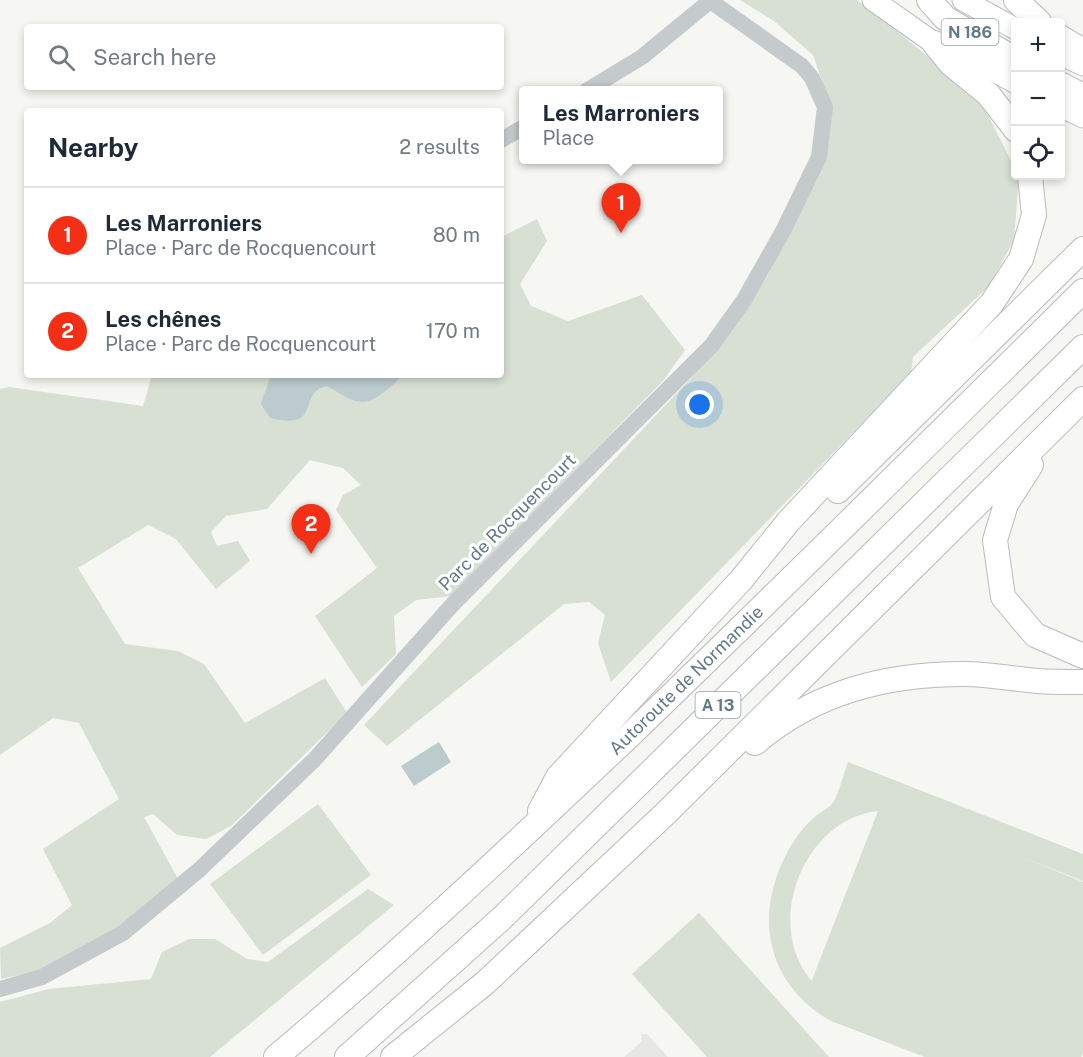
<!DOCTYPE html>
<meta charset="utf-8">
<style>
body{margin:0;font-family:"Public Sans",sans-serif;background:#f2f2f3;color:#1f2937}
.controls{position:absolute;right:18px;top:18px;display:grid;overflow:hidden;border-radius:6px;box-shadow:0 3px 9px #0003}
.controls button{width:54px;height:54px;display:grid;place-items:center;padding:0;border:0;border-bottom:2px solid #e0e1e3;background:#fff;color:#1f2937;font:30px sans-serif}
.you{position:absolute;left:700px;top:405px;width:21px;height:21px;margin:-15px;border:4px solid #fff;border-radius:50%;background:#1a73e8;box-shadow:0 0 0 9px #1a73e833}
.badge{display:grid;place-items:center;width:39px;height:39px;border-radius:50%;background:#f33016;color:#fff;font-size:20px;font-weight:700}
.pin{position:absolute;translate:-50% -50px;filter:drop-shadow(0 2px 3px #0008)}
.pin::after{content:'';position:absolute;top:32px;width:21px;height:18px;background:inherit;clip-path:polygon(0 0,100% 0,50% 100%)}
.popup{position:absolute;left:519px;top:86px;width:204px;height:78px;box-sizing:border-box;display:grid;place-content:center;border-radius:6px;background:#fff;filter:drop-shadow(0 2px 4px #0005);font-size:20px;white-space:nowrap;color:#747a83}
.popup b{font-size:22px;color:#1f2937}
.popup::after{content:'';position:absolute;left:50%;top:100%;margin-left:-12px;border:12px solid transparent;border-top-color:#fff}
.list{margin:0;padding:0;list-style:none}
h2{display:flex;justify-content:space-between;align-items:center;height:78px;margin:0;padding:0 24px;font-size:26px}
h2 small{font-size:20px;font-weight:400;color:#747a83}
.list li{display:grid;grid-template-columns:39px 1fr auto;gap:18px;align-items:center;box-sizing:border-box;height:96px;padding:0 24px;border-top:2px solid #e0e1e3}
.list b{display:block;font-size:22px;white-space:nowrap}
.list p{margin:0;font-size:20px;white-space:nowrap;color:#747a83}
.list em{font-size:20px;font-style:normal;color:#747a83}
.icon{flex:none;width:33px;height:33px;fill:none;stroke:currentColor;stroke-width:2;stroke-linecap:round;stroke-linejoin:round}
.map{position:relative;flex:none;width:1083px;height:1057px;overflow:hidden}
.search{position:absolute;background:#fff;box-shadow:0 3px 9px #0003;left:24px;top:24px;width:480px;height:66px;display:flex;align-items:center;gap:15px;box-sizing:border-box;padding:0 21px;border-radius:6px;color:#747a83;font-size:22px}
.panel{position:absolute;background:#fff;box-shadow:0 3px 9px #0003;left:24px;top:108px;width:480px;height:270px;border-radius:6px}
.map>svg:first-child{display:block}
.built{fill:#e7e8e6}
.green{fill:#d8dfd3;fill-rule:evenodd}
.water{fill:#bccbce}
.lines{fill:none;stroke-linecap:round;stroke-linejoin:round}
.major-casing{stroke:#b8bdc0;stroke-width:23}
.highway-casing{stroke:#b7bcbe;stroke-width:26}
.minor{stroke:#c5cacc;stroke-width:16}
.major{stroke:#fff;stroke-width:21}
.highway{stroke:#fff;stroke-width:24}
.labels{text-anchor:middle;dominant-baseline:central;stroke-width:6;stroke-linejoin:round;paint-order:stroke}
.shield{fill:#fff;stroke:#91a2aa;stroke-width:1.5}
.shield-label{font-size:16px;font-weight:bold;fill:#627a86}
.street-label{font-size:18px;fill:#627a86;stroke:#fff}
</style>
<div class="map">
<svg width="1083" height="1057" viewBox="0 0 1083 1057">
<rect width="100%" height="100%" fill="#f6f6f2"/>
<path class="built" d="M 641,1034 L 647,1034 L 668,1057 L 624,1057 L 642,1041 Z"/>
<g class="green">
<path d="M 740,0 L 856,0 L 873,11 L 981,101 L 1015,169 L 1016,176 L 1019,177 L 1014,240 L 989,286 L 913,357 L 911,373 L 611,682 L 598,643 L 605,615 L 589,602 L 564,604 L 387,746 L 364,725 L 692,377 L 767,277 L 820,158 L 827,95 L 813,55 L 774,21 Z"/>
<path d="M 537,219 L 547,241 L 520,284 L 531,306 L 568,321 L 642,295 L 685,350 L 663,381 L 452,596 L 416,600 L 394,616 L 396,654 L 362,687 L 315,616 L 377,568 L 336,510 L 343,495 L 361,485 L 343,468 L 310,460 L 267,509 L 226,516 L 211,532 L 217,546 L 238,541 L 250,561 L 216,589 L 176,539 L 148,525 L 78,568 L 125,644 L 178,651 L 204,664 L 245,723 L 325,678 L 347,713 L 231,826 L 206,839 L 177,835 L 153,814 L 144,817 L 178,879 L 114,932 L 39,971 L 1,979 L 0,948 L 50,923 L 72,905 L 43,849 L 119,799 L 79,723 L 53,718 L 0,755 L 0,389 L 9,387 L 143,406 L 152,375 L 501,375 L 501,237 Z"/>
<path d="M 848,762 L 1083,854 L 1083,881 L 1017,855 L 1083,882 L 1083,1053 L 1081,1057 L 925,1057 L 831,1021 C 766,984 753,915 788,851 C 795,838 805,825 817,815 C 821,812 828,808 832,804 C 838,797 844,772 848,762 ZM 878,811 L 812,980 L 811,980 C 763,923 804,819 878,811 Z"/>
<path d="M 318,804 L 371,875 L 263,955 L 210,884 Z"/>
<path d="M 368,889 L 394,905 L 210,1057 L 0,1057 L 0,1002 L 49,989 L 151,979 L 162,952 L 189,939 L 215,939 L 247,959 L 268,962 Z"/>
<path d="M 699,913 L 829,1057 L 707,1057 L 632,974 Z"/>
</g>
<g class="water">
<path d="M 270,375 L 402,375 C 396,383 388,389 380,395 C 359,410 347,397 327,386 C 296,392 324,431 270,418 L 261,404 C 263,394 269,386 270,375 Z"/>
<path d="M 439,742 L 451,762 L 414,786 L 401,766 Z"/>
</g>
<g class="lines">
<g class="major-casing">
<g id="major">
<path d="M 873,0 L 934,43 L 958,51 L 1016,83"/>
<path d="M 963,0 L 1016,29"/>
<path d="M 1060,54 L 1083,65"/>
<path d="M 1060,106 L 1083,117"/>
</g>
</g>
<g class="highway-casing">
<g id="highway">
<path d="M 929,0 L 945,18 L 1016,60"/>
<path d="M 1016,0 L 1039,22"/>
<path d="M 1060,37 L 1083,51"/>
<path d="M 934,43 L 951,64 L 988,94 L 1016,130"/>
<path d="M 1060,84 L 1083,96"/>
<path d="M 1031,465 L 1006,504 L 995,540 L 1003,597 L 1035,635 L 1083,656"/>
<path d="M 838,491 L 1083,249"/>
<path d="M 755,743 C 815,692 886,674 964,674 C 988,674 1013,679 1037,681 C 1052,682 1068,682 1083,682"/>
<path d="M 540,811 L 558,777 L 741,580 L 788,522 L 992,303 L 1021,259 L 1034,215 L 1030,176"/>
<path d="M 276,1057 C 397,955 513,846 628,737 C 781,590 932,440 1083,291"/>
<path d="M 347,1057 L 502,918 L 1083,347"/>
<path d="M 393,1057 L 485,983 L 666,813 L 1083,399"/>
</g>
</g>
<g class="minor">
<path d="M 586,91 L 642,57 L 710,1"/>
<path d="M 501,140 L 524,127"/>
<path d="M 0,989 L 42,977 L 123,933 L 199,870 L 314,760 L 453,604 L 712,345 L 744,300 L 783,231 L 819,157 L 825,107 L 812,78 L 802,66 L 709,0"/>
</g>
<use href="#major" class="major"/>
<use href="#highway" class="highway"/>
</g>
<g class="labels">
<g class="shield">
<rect x="941.5" y="19" width="57" height="26" rx="4.5"/>
<rect x="695.5" y="692" width="45" height="26" rx="4.5"/>
</g>
<g class="shield-label">
<text x="970" y="32">N 186</text>
<text x="718" y="705">A 13</text>
</g>
<g class="street-label">
<text transform="translate(507 522) rotate(-45)">Parc de Rocquencourt</text>
<text transform="translate(686 680) rotate(-44)">Autoroute de Normandie</text>
</g>
</g>
</svg>
<div class="controls">
<button>+</button>
<button>−</button>
<button><svg class="icon" aria-label="locate" viewBox="0 0 24 24"><circle cx="12" cy="12" r="6"/><path d="M12 2v4M12 18v4M2 12h4M18 12h4"/></svg></button>
</div>
<div class="you"></div>
<div class="pin badge" style="left:621px;top:233px">1</div>
<div class="popup"><b>Les Marroniers</b>Place</div>
<div class="pin badge" style="left:311px;top:554px">2</div>
<div class="search"><svg class="icon" aria-label="search" viewBox="0 0 24 24"><circle cx="10" cy="10" r="6"/><path d="M15 15l6 6"/></svg>Search here</div>
<section class="panel">
<h2>Nearby<small>2 results</small></h2>
<ul class="list">
<li><span class="badge">1</span><div><b>Les Marroniers</b><p>Place · Parc de Rocquencourt</p></div><em>80 m</em></li>
<li><span class="badge">2</span><div><b>Les chênes</b><p>Place · Parc de Rocquencourt</p></div><em>170 m</em></li>
</ul>
</section>
</div>
